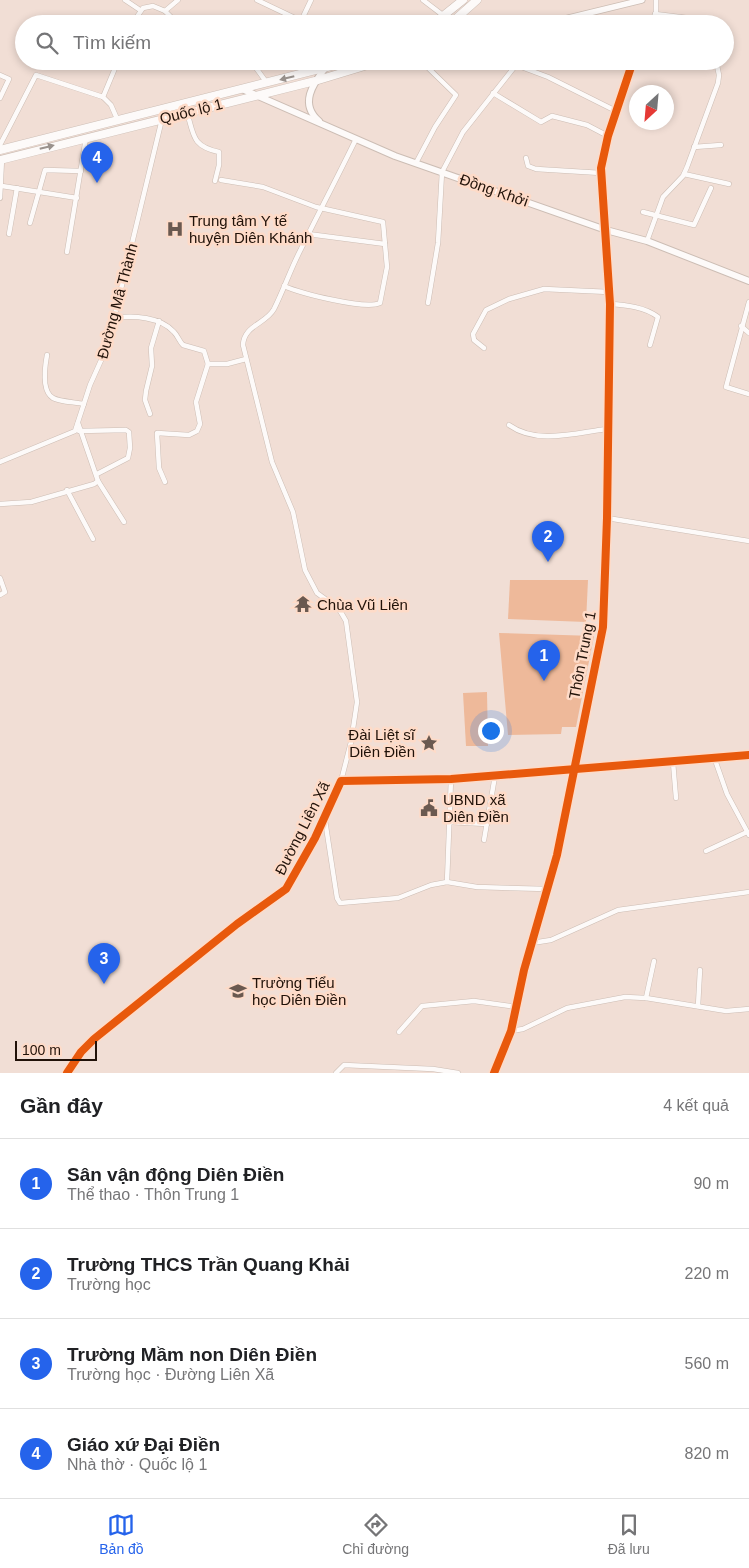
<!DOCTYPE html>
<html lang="vi">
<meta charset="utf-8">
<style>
body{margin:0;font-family:Helvetica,sans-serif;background:#f2f2f2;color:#202124}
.compass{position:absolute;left:629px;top:85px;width:45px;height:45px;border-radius:50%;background:#fff;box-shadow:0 2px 8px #0003;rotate:206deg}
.scale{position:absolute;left:15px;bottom:12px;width:82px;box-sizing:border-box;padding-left:5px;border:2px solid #211209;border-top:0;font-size:14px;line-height:18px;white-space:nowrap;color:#211209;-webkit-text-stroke:4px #fedbc8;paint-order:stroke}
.you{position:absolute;left:490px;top:730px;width:18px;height:18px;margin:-12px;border:4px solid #fff;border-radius:50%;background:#1a73e8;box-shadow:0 0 0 8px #1a73e833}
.badge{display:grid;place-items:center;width:32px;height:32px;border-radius:50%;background:#2563eb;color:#fff;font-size:16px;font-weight:700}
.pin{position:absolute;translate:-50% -41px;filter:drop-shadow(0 1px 2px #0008)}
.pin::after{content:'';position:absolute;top:26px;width:18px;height:15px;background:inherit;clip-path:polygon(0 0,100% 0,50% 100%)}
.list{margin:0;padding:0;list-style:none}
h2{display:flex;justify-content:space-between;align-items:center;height:65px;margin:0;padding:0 20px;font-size:21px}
h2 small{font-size:16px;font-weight:400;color:#757577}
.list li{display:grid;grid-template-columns:32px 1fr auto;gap:15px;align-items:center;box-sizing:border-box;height:90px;padding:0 20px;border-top:1px solid #e0e0e0}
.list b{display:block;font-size:19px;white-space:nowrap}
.list p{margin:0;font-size:16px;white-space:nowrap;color:#757577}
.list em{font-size:16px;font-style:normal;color:#757577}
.icon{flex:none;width:28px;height:28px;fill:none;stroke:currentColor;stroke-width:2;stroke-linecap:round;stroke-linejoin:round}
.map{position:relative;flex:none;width:749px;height:1073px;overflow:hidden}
.search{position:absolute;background:#fff;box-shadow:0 2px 8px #0003;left:15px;right:15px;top:15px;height:55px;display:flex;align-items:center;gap:12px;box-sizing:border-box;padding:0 18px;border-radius:28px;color:#757577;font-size:19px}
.sheet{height:425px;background:#fff}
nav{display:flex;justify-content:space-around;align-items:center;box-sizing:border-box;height:70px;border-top:1px solid #e0e0e0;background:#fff;font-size:14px;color:#757577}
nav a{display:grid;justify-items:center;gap:2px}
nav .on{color:#2563eb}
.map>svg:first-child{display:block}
.green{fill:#eeb99a}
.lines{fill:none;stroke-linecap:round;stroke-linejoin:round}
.minor-casing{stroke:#ccbdb4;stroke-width:5.5}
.tertiary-casing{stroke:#ccbdb4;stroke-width:7}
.secondary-casing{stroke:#ccbdb4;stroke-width:8}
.trunk-casing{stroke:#ccbdb4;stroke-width:9}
.minor{stroke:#fdfaf9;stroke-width:4.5}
.tertiary{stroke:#fdfaf9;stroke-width:5.5}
.secondary{stroke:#fdfaf9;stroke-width:6}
.trunk{stroke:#fdfaf9;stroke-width:8}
.cycleway-casing{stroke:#fedbc8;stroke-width:11}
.cycleway{stroke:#e8590c;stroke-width:8}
.oneway{fill:#9a928d}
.labels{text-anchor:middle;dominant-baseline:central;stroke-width:5;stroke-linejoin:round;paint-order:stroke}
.street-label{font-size:15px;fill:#211209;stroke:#fedbc8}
.poi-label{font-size:15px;fill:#211209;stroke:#fedbc8;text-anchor:start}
</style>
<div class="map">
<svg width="749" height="1073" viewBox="0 0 749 1073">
<rect width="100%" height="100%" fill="#f1ded5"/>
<g class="green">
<path d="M 510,580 L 588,580 L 586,622 L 508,619 Z"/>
<path d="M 499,633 L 594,636 L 576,727 L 562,727 L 561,734 L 508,735 Z"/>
<path d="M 487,692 L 488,746 L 466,746 L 463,693 Z"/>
</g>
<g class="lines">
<g class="minor-casing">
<g id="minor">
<path d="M 125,0 L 140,10"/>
<path d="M 257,0 L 297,19 L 303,17 L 311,0"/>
<path d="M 423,0 L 444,16"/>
<path d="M 165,11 L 178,24"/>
<path d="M 655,14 L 696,19 L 700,24"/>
<path d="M 132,24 L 143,8 L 153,6 L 165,11 L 178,0"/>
<path d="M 651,24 L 656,12 L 656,0"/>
<path d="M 251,61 L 267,83"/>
<path d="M 516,65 L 548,77 L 616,111"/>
<path d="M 0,75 L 9,79 L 0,98"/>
<path d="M 493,93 L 541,122 L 552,116 L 587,125 L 608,136"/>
<path d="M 187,112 C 194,136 192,146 219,152 L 219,165 L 215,181"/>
<path d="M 118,121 L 111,105 L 103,97 L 118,61"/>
<path d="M 0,145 L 36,75 L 103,97"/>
<path d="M 694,147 L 721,145"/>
<path d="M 526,158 L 528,166 L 536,169 L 601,173"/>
<path d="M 416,163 L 435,127 L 456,95 L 421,61"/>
<path d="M 684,174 L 729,184"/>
<path d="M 221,180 L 263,187 L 316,207 L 383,222 L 387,267 L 380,303 C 365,310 300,293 284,286"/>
<path d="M 2,186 L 77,198"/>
<path d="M 0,198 L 2,159"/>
<path d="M 643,212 L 694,225 L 711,188"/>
<path d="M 30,223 L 45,170 L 81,171"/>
<path d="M 9,234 L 17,188"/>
<path d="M 308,234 L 385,244"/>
<path d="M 647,241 L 663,197 L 683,176 L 687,167 L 718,83 L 719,75 L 716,61"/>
<path d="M 67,252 L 86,138"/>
<path d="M 749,302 L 726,387 L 749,394"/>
<path d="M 428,303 L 438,243 L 442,172 L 463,132 L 516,65 L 515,61"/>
<path d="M 610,304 C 626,305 645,307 658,317 L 650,345"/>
<path d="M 115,318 C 133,315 161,317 174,332 C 178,336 179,341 183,345 L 204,351 L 208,364"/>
<path d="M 741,326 L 749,333"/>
<path d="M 484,348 L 474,340 L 473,334 L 486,310 L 509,299 L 544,289 L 609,292"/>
<path d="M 47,355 C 45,366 41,391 53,398 C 60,402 75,402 84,404"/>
<path d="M 208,364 L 227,364 L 246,359"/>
<path d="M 150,414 L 145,400 L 146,391 L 152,366 L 151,348 L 159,321"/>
<path d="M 509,425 C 537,445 575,433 607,429"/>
<path d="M 79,431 L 126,430 L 129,432 L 130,448 L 128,458 L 97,474"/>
<path d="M 0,462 L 75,431 L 90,385 L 107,347 L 162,119"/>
<path d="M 98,481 L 124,522"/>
<path d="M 165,482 L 159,468 L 157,433 L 189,435 L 197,431 L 200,424 L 196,402 L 208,364"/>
<path d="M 67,490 L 93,539"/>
<path d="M 0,504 L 31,502 L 94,484 L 98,481 L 78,423"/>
<path d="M 607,518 L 749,541"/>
<path d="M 0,578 L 5,592 L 0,595"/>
<path d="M 714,757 L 727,794 L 749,835"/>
<path d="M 673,762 L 676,798"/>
<path d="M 341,781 L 351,742 L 357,702 L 346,621 L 339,609 L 317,593 L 305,570 L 293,512 L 272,462 L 243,345 C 244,325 266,324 274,309 C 284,289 291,268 301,249 C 319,212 338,176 356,139"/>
<path d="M 325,820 L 337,898 L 340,903 L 398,898 L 431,885 L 447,882 L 477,887 L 547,889"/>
<path d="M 449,822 L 487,824"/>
<path d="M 484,840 L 495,776"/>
<path d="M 706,851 L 747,832"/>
<path d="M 447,882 L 451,779"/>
<path d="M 532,943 L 551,940 L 618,910 L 749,892"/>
<path d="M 646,998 L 654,961"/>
<path d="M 698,1006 L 700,970"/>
<path d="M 511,1031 L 523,1029 L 567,1008 L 625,997 L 646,998 L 726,1011 L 749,1009"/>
<path d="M 399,1032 L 422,1006 L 474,1001 L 517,1007"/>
<path d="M 67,1073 L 81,1052 L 94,1039 L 237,924 L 286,889 L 315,838 L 341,781 L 451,779 L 749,755"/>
<path d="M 336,1073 L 344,1065 L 433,1069 L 458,1073"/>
<path d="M 494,1073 L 511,1031 L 524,970 L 557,855 L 603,627 L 607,518 L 610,304 L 601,168 L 608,136 L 633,61"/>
</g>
</g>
<g class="tertiary-casing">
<path id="tertiary" d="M 544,24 L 642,0"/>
</g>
<g class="secondary-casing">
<g id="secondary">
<path d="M 242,89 L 395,156 L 606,230 L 647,241 L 749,281"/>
<path d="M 319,121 C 299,104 313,84 325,68"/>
</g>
</g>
<g class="trunk-casing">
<g id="trunk">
<path d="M 433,24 L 463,0"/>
<path d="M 450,24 L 477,0"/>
<path d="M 0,150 L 351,61"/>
<path d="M 0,160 L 315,81 L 381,61"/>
</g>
</g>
<use href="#minor" class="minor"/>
<use href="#tertiary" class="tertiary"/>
<use href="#secondary" class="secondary"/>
<use href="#trunk" class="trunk"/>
<g class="cycleway-casing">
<g id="cycleway">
<path d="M 67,1073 L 81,1052 L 94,1039 L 237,924 L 286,889 L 315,838 L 341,781 L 451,779 L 749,755"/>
<path d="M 494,1073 L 511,1031 L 524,970 L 557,855 L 603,627 L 607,518 L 610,304 L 601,168 L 608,136 L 633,61"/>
</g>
</g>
<use href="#cycleway" class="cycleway"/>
</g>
<defs><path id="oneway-solid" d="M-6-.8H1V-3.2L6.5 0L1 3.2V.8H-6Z" transform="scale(1.25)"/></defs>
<g class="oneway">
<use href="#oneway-solid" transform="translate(287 78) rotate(166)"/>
<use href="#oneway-solid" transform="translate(47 147) rotate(-14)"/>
</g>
<defs>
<g id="hospital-bare" transform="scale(1.35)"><path d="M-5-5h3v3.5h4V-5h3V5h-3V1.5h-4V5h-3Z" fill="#6a5950" stroke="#fedbc8" stroke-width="2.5" paint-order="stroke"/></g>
<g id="temple-bare" transform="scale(1.35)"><path d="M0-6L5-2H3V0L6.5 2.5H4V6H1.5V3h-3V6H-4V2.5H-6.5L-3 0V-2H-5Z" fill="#6a5950" stroke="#fedbc8" stroke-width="2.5" paint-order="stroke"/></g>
<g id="sight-bare" transform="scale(1.35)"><path d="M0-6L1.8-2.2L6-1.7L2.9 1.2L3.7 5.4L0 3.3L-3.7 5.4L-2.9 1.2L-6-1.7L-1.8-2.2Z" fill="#6a5950" stroke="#fedbc8" stroke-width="2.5" paint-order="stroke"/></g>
<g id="civic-bare" transform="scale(1.35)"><path d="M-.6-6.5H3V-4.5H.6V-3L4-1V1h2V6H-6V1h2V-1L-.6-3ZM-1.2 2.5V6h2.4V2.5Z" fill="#6a5950" stroke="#fedbc8" stroke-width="2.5" paint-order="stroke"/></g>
<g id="school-bare" transform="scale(1.35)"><path d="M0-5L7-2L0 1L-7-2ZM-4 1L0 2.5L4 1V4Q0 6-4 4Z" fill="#6a5950" stroke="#fedbc8" stroke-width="2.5" paint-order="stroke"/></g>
</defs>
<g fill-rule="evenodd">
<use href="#hospital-bare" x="175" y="229"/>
<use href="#temple-bare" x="303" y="604"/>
<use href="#sight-bare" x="429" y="743"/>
<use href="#civic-bare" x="429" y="808"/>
<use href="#school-bare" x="238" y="991"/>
</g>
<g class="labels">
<g class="street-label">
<text transform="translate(191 111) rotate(-14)">Quốc lộ 1</text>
<text transform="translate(494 190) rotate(19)">Đồng Khởi</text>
<text transform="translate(117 301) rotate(-75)">Đường Mâ Thành</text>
<text transform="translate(582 655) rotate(-79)">Thôn Trung 1</text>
<text transform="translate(302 828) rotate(-63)">Đường Liên Xã</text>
</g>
<g class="poi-label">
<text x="189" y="220">Trung tâm Y tế<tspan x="189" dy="17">huyện Diên Khánh</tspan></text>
<text x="317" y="604">Chùa Vũ Liên</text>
<text x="415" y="734" text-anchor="end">Đài Liệt sĩ<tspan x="415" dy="17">Diên Điền</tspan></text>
<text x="443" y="799">UBND xã<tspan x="443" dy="17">Diên Điền</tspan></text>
<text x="252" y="982">Trường Tiểu<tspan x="252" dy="17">học Diên Điền</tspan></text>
</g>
</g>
</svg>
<svg class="compass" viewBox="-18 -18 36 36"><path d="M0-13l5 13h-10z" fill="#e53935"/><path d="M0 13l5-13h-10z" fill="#757577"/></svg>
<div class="scale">100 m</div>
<div class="you"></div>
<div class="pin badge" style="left:544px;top:681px">1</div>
<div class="pin badge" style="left:548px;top:562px">2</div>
<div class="pin badge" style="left:104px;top:984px">3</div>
<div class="pin badge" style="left:97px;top:183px">4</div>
<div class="search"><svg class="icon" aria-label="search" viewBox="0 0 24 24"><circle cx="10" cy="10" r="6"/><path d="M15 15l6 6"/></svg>Tìm kiếm</div>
</div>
<section class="sheet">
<h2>Gần đây<small>4 kết quả</small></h2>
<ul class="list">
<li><span class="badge">1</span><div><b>Sân vận động Diên Điền</b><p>Thể thao · Thôn Trung 1</p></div><em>90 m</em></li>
<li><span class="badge">2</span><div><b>Trường THCS Trần Quang Khải</b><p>Trường học</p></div><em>220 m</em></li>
<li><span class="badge">3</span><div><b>Trường Mầm non Diên Điền</b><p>Trường học · Đường Liên Xã</p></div><em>560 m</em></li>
<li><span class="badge">4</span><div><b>Giáo xứ Đại Điền</b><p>Nhà thờ · Quốc lộ 1</p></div><em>820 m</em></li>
</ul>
</section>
<nav>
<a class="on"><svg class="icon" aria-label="map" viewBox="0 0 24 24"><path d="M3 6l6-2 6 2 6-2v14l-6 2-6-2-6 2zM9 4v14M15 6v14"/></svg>Bản đồ</a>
<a><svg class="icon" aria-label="directions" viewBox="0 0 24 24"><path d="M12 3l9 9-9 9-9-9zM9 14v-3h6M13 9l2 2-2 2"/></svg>Chỉ đường</a>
<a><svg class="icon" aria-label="saved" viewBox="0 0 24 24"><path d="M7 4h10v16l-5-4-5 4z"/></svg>Đã lưu</a>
</nav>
